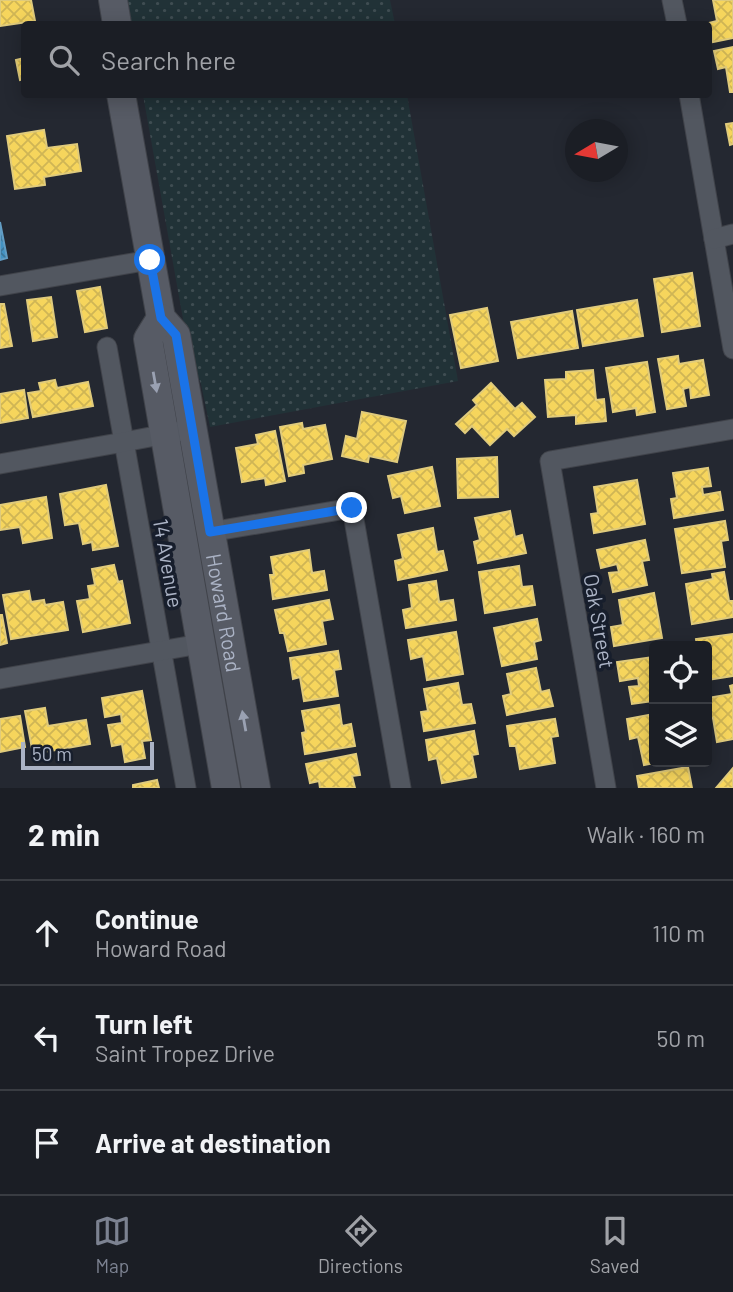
<!DOCTYPE html>
<meta charset="utf-8">
<style>
body{margin:0;font-family:Barlow,sans-serif;background:#24272d;color:#f1f3f6}
.controls{position:absolute;right:21px;bottom:21px;display:grid;overflow:hidden;border-radius:7px;box-shadow:0 4px 18px #0003}
.controls button{width:63px;height:63px;display:grid;place-items:center;padding:0;border:0;border-bottom:2px solid #393c42;background:#1b1e25;color:#f1f3f6;font:35px sans-serif}
.compass{position:absolute;left:565px;top:119px;width:63px;height:63px;border-radius:50%;background:#1b1e25;box-shadow:0 4px 18px #0003;rotate:260deg}
.scale{position:absolute;left:21px;bottom:18px;width:133px;box-sizing:border-box;padding-left:7px;border:4px solid #abb3c5;border-top:0;font-size:19px;line-height:24px;white-space:nowrap;color:#abb3c5;-webkit-text-stroke:5px #171e2c;paint-order:stroke}
.stop{position:absolute;width:21px;height:21px;margin:-16px;border:5px solid #1a73e8;border-radius:50%;background:#fff}
.stop.end{background:#1a73e8;border-color:#fff;box-shadow:0 2px 7px #0008}
.list{margin:0;padding:0;list-style:none}
h2{display:flex;justify-content:space-between;align-items:center;height:91px;margin:0;padding:0 28px;font-size:30px}
h2 small{font-size:23px;font-weight:400;color:#a0a2a7}
.list li{display:grid;grid-template-columns:46px 1fr auto;gap:21px;align-items:center;box-sizing:border-box;height:105px;padding:0 28px;border-top:2px solid #393c42}
.list b{display:block;font-size:26px;white-space:nowrap}
.list p{margin:0;font-size:23px;white-space:nowrap;color:#a0a2a7}
.list em{font-size:23px;font-style:normal;color:#a0a2a7}
.icon{flex:none;width:38px;height:38px;fill:none;stroke:currentColor;stroke-width:2;stroke-linecap:round;stroke-linejoin:round}
.map{position:relative;flex:none;width:733px;height:788px;overflow:hidden}
.search{position:absolute;background:#1b1e25;box-shadow:0 4px 18px #0003;left:21px;right:21px;top:21px;height:77px;display:flex;align-items:center;gap:18px;box-sizing:border-box;padding:0 24px;border-radius:7px;color:#a0a2a7;font-size:26px}
.sheet{height:406px;background:#1b1e25}
nav{display:flex;justify-content:space-around;align-items:center;box-sizing:border-box;height:98px;border-top:2px solid #393c42;background:#1b1e25;font-size:19px;color:#a0a2a7}
nav a{display:grid;justify-items:center;gap:4px}
nav .on{color:#7c8291}
.map>svg:first-child{display:block}
.grass{fill:url(#grass-dots)}
.homes{fill:url(#homes-cross-hatch);stroke:#e0cb7c;stroke-width:2}
.schools{fill:url(#schools-cross-hatch);stroke:#629dc4;stroke-width:2}
.lines{fill:none;stroke-linecap:round;stroke-linejoin:round}
.street-casing{stroke:#40434a;stroke-width:21}
.secondary-casing{stroke:#40434a;stroke-width:30}
.street{stroke:#525760;stroke-width:19}
.secondary{stroke:#575b65;stroke-width:28}
.oneway{fill:#9aa1b2}
.route{stroke:#1a73e8;stroke-width:9}
.labels{text-anchor:middle;dominant-baseline:central;stroke-width:7;stroke-linejoin:round;paint-order:stroke}
.street-label{font-size:21px;fill:#abb3c5;stroke:#171e2c}
</style>
<div class="map">
<svg width="733" height="788" viewBox="0 0 733 788">
<defs>
<pattern id="grass-dots" width="8" height="8" patternUnits="userSpaceOnUse" patternTransform="scale(1.75)"><rect width="8" height="8" fill="#213237"/><path d="M2 2h.1M6 6h.1" fill="none" stroke="#3f4d52" stroke-width="1.8" stroke-linecap="round"/></pattern>
<pattern id="homes-cross-hatch" width="8" height="8" patternUnits="userSpaceOnUse" patternTransform="scale(1.75)"><rect width="8" height="8" fill="#f6d55c"/><path d="M0 0l8 8M0 8l8-8" fill="none" stroke="#cfb555"/></pattern>
<pattern id="schools-cross-hatch" width="8" height="8" patternUnits="userSpaceOnUse" patternTransform="scale(1.75)"><rect width="8" height="8" fill="#4393c3"/><path d="M0 0l8 8M0 8l8-8" fill="none" stroke="#3e779a"/></pattern>
</defs>
<rect width="100%" height="100%" fill="#242831"/>
<g class="grass">
<path d="M 127,0 L 390,0 L 395,24 L 131,24 Z"/>
<path d="M 143,95 L 407,95 L 458,381 L 210,427 L 201,384 L 188,347 Z"/>
</g>
<g class="homes">
<path d="M 0,0 L 31,0 L 35,21 L 0,26 Z"/>
<path d="M 713,0 L 733,0 L 733,38 L 713,42 L 709,23 L 717,21 Z"/>
<path d="M 733,47 L 733,92 L 730,92 L 726,67 L 718,69 L 714,51 Z"/>
<path d="M 24,58 L 24,79 L 20,80 L 16,60 Z"/>
<path d="M 733,123 L 733,144 L 730,145 L 726,124 Z"/>
<path d="M 44,130 L 47,148 L 77,144 L 81,171 L 44,177 L 45,185 L 15,189 L 7,136 Z"/>
<path d="M 692,273 L 700,326 L 662,332 L 654,279 Z"/>
<path d="M 100,287 L 107,328 L 85,332 L 77,291 Z"/>
<path d="M 51,297 L 57,337 L 33,341 L 27,300 Z"/>
<path d="M 637,300 L 643,336 L 583,346 L 577,310 Z"/>
<path d="M 0,304 L 4,304 L 12,346 L 0,348 Z"/>
<path d="M 487,308 L 498,361 L 461,368 L 450,315 Z"/>
<path d="M 572,311 L 578,348 L 518,358 L 511,322 Z"/>
<path d="M 678,356 L 679,364 L 703,360 L 709,395 L 691,398 L 690,387 L 683,389 L 686,406 L 667,409 L 658,359 Z"/>
<path d="M 647,362 L 655,412 L 637,415 L 636,408 L 613,412 L 606,368 Z"/>
<path d="M 593,370 L 596,400 L 604,399 L 606,421 L 576,424 L 576,415 L 548,417 L 545,380 L 566,379 L 566,372 Z"/>
<path d="M 55,380 L 57,388 L 88,382 L 93,406 L 33,417 L 28,393 L 41,391 L 39,383 Z"/>
<path d="M 491,383 L 515,409 L 522,403 L 535,417 L 514,436 L 507,429 L 490,445 L 472,426 L 465,433 L 456,424 L 477,405 L 473,400 Z"/>
<path d="M 24,390 L 28,418 L 0,423 L 0,394 Z"/>
<path d="M 362,412 L 406,421 L 397,462 L 369,456 L 368,462 L 342,456 L 346,436 L 357,439 Z"/>
<path d="M 302,423 L 303,429 L 325,425 L 332,459 L 303,465 L 304,473 L 289,476 L 280,427 Z"/>
<path d="M 275,431 L 285,481 L 266,485 L 265,478 L 242,482 L 236,448 L 258,444 L 256,435 Z"/>
<path d="M 497,457 L 498,497 L 458,498 L 457,459 Z"/>
<path d="M 432,467 L 440,506 L 405,513 L 401,496 L 393,498 L 388,476 Z"/>
<path d="M 708,468 L 711,486 L 702,487 L 703,495 L 720,492 L 723,510 L 674,518 L 671,499 L 677,498 L 673,473 Z"/>
<path d="M 637,480 L 645,524 L 594,533 L 591,514 L 598,513 L 594,487 Z"/>
<path d="M 106,485 L 118,546 L 93,550 L 92,542 L 83,544 L 79,523 L 65,525 L 60,494 Z"/>
<path d="M 46,497 L 52,538 L 23,543 L 20,527 L 0,530 L 0,505 Z"/>
<path d="M 510,511 L 515,537 L 522,535 L 526,553 L 478,563 L 474,542 L 480,540 L 475,518 Z"/>
<path d="M 725,521 L 728,540 L 721,541 L 725,567 L 682,573 L 675,529 Z"/>
<path d="M 433,528 L 437,552 L 443,551 L 447,570 L 398,580 L 395,561 L 403,559 L 398,535 Z"/>
<path d="M 645,540 L 649,560 L 642,561 L 647,585 L 613,592 L 609,573 L 619,572 L 617,564 L 601,568 L 597,550 Z"/>
<path d="M 309,550 L 312,573 L 324,571 L 327,590 L 273,599 L 270,575 L 274,575 L 271,557 Z"/>
<path d="M 114,565 L 118,582 L 122,581 L 130,623 L 83,632 L 77,601 L 90,599 L 88,586 L 95,585 L 92,569 Z"/>
<path d="M 519,566 L 522,587 L 532,586 L 535,605 L 485,613 L 479,572 Z"/>
<path d="M 724,572 L 729,601 L 733,601 L 733,617 L 692,624 L 686,584 L 713,579 L 712,574 Z"/>
<path d="M 436,581 L 439,602 L 453,600 L 456,620 L 406,628 L 403,610 L 412,608 L 409,585 Z"/>
<path d="M 29,591 L 31,602 L 44,600 L 45,605 L 63,602 L 68,630 L 11,639 L 3,595 Z"/>
<path d="M 654,593 L 662,638 L 614,646 L 611,627 L 623,625 L 619,600 Z"/>
<path d="M 329,600 L 333,619 L 322,621 L 326,644 L 288,651 L 284,633 L 280,633 L 275,610 Z"/>
<path d="M 0,615 L 2,615 L 7,643 L 0,645 Z"/>
<path d="M 537,619 L 541,640 L 534,642 L 537,659 L 502,666 L 494,628 Z"/>
<path d="M 456,632 L 463,674 L 427,680 L 423,656 L 411,659 L 408,640 Z"/>
<path d="M 733,634 L 733,676 L 707,680 L 707,646 L 697,646 L 696,639 Z"/>
<path d="M 338,651 L 341,669 L 334,670 L 338,696 L 304,701 L 300,677 L 293,679 L 290,658 Z"/>
<path d="M 654,657 L 654,701 L 632,704 L 629,687 L 639,686 L 638,678 L 620,681 L 617,662 Z"/>
<path d="M 536,668 L 541,692 L 549,690 L 553,706 L 507,715 L 503,696 L 511,694 L 507,674 Z"/>
<path d="M 458,683 L 462,705 L 471,704 L 475,723 L 424,731 L 421,712 L 428,711 L 424,689 Z"/>
<path d="M 733,685 L 733,739 L 717,742 L 713,718 L 707,719 L 707,698 L 732,694 L 730,686 Z"/>
<path d="M 142,691 L 151,740 L 142,741 L 145,758 L 125,762 L 122,744 L 112,746 L 108,725 L 122,723 L 121,714 L 105,717 L 102,698 Z"/>
<path d="M 339,705 L 342,726 L 351,724 L 355,746 L 305,754 L 302,733 L 306,732 L 302,711 Z"/>
<path d="M 45,708 L 48,726 L 86,720 L 90,744 L 33,754 L 25,711 Z"/>
<path d="M 654,714 L 654,762 L 659,762 L 644,765 L 638,737 L 630,739 L 627,719 Z"/>
<path d="M 20,716 L 25,747 L 0,752 L 0,719 Z"/>
<path d="M 555,719 L 558,736 L 551,737 L 555,763 L 520,769 L 516,746 L 510,746 L 507,726 Z"/>
<path d="M 474,731 L 478,754 L 472,755 L 476,777 L 442,783 L 437,758 L 429,760 L 426,740 Z"/>
<path d="M 356,754 L 360,775 L 352,776 L 355,788 L 320,788 L 319,781 L 310,783 L 306,764 Z"/>
<path d="M 688,767 L 692,788 L 639,788 L 637,776 Z"/>
<path d="M 733,768 L 733,788 L 716,788 Z"/>
<path d="M 157,780 L 159,788 L 133,788 L 133,785 Z"/>
</g>
<path class="schools" d="M 0,222 L 7,258 L 0,260 Z"/>
<g class="lines">
<g class="street-casing">
<g id="street">
<path d="M 672,0 L 677,24"/>
<path d="M 689,94 L 733,349"/>
<path d="M 714,239 L 733,234"/>
<path d="M 0,286 L 150,260"/>
<path d="M 107,347 L 186,788"/>
<path d="M 0,464 L 124,442 L 192,429"/>
<path d="M 210,532 L 352,508 L 401,788"/>
<path d="M 0,679 L 200,644"/>
<path d="M 606,788 L 550,461 L 733,429"/>
</g>
</g>
<g class="secondary-casing">
<g id="secondary">
<path d="M 113,0 L 117,24"/>
<path id="s1" d="M 121,94 L 161,318 L 176,335 L 256,788"/>
<path d="M 161,318 L 148,339 L 226,788"/>
</g>
</g>
<use href="#street" class="street"/>
<use href="#secondary" class="secondary"/>
</g>
<defs><path id="oneway-solid" d="M-6-.8H1V-3.2L6.5 0L1 3.2V.8H-6Z" transform="scale(1.75)"/></defs>
<g class="oneway">
<use href="#oneway-solid" transform="translate(155 382) rotate(80)"/>
<use href="#oneway-solid" transform="translate(244 721) rotate(-100)"/>
</g>
<g class="lines">
<path class="route" d="M 150,260 L 161,318 L 176,335 L 210,532 L 352,508"/>
</g>
<g class="labels">
<g class="street-label">
<text transform="translate(169 563) rotate(80)">14 Avenue</text>
<text stroke="none"><textPath href="#s1" startOffset="532">Howard Road</textPath></text>
<text transform="translate(600 621) rotate(80)">Oak Street</text>
</g>
</g>
</svg>
<div class="controls">
<button><svg class="icon" aria-label="locate" viewBox="0 0 24 24"><circle cx="12" cy="12" r="6"/><path d="M12 2v4M12 18v4M2 12h4M18 12h4"/></svg></button>
<button><svg class="icon" aria-label="layers" viewBox="0 0 24 24"><path d="M12 4l9 5-9 5-9-5zM3 14l9 5 9-5"/></svg></button>
</div>
<svg class="compass" viewBox="-18 -18 36 36"><path d="M0-13l5 13h-10z" fill="#e53935"/><path d="M0 13l5-13h-10z" fill="#a0a2a7"/></svg>
<div class="scale">50 m</div>
<div class="stop" style="left:150px;top:260px"></div>
<div class="stop end" style="left:352px;top:508px"></div>
<div class="search"><svg class="icon" aria-label="search" viewBox="0 0 24 24"><circle cx="10" cy="10" r="6"/><path d="M15 15l6 6"/></svg>Search here</div>
</div>
<section class="sheet">
<h2>2 min<small>Walk · 160 m</small></h2>
<ul class="list">
<li><svg class="icon" aria-label="ahead" viewBox="0 0 24 24"><path d="M12 20V5M6 11l6-6 6 6"/></svg><div><b>Continue</b><p>Howard Road</p></div><em>110 m</em></li>
<li><svg class="icon" aria-label="left" viewBox="0 0 24 24"><path d="M17 20v-9H6M10 6l-5 5 5 5"/></svg><div><b>Turn left</b><p>Saint Tropez Drive</p></div><em>50 m</em></li>
<li><svg class="icon" aria-label="arrive" viewBox="0 0 24 24"><path d="M6 21V4h12l-3 4 3 4H6"/></svg><div><b>Arrive at destination</b></div></li>
</ul>
</section>
<nav>
<a class="on"><svg class="icon" aria-label="map" viewBox="0 0 24 24"><path d="M3 6l6-2 6 2 6-2v14l-6 2-6-2-6 2zM9 4v14M15 6v14"/></svg>Map</a>
<a><svg class="icon" aria-label="directions" viewBox="0 0 24 24"><path d="M12 3l9 9-9 9-9-9zM9 14v-3h6M13 9l2 2-2 2"/></svg>Directions</a>
<a><svg class="icon" aria-label="saved" viewBox="0 0 24 24"><path d="M7 4h10v16l-5-4-5 4z"/></svg>Saved</a>
</nav>
